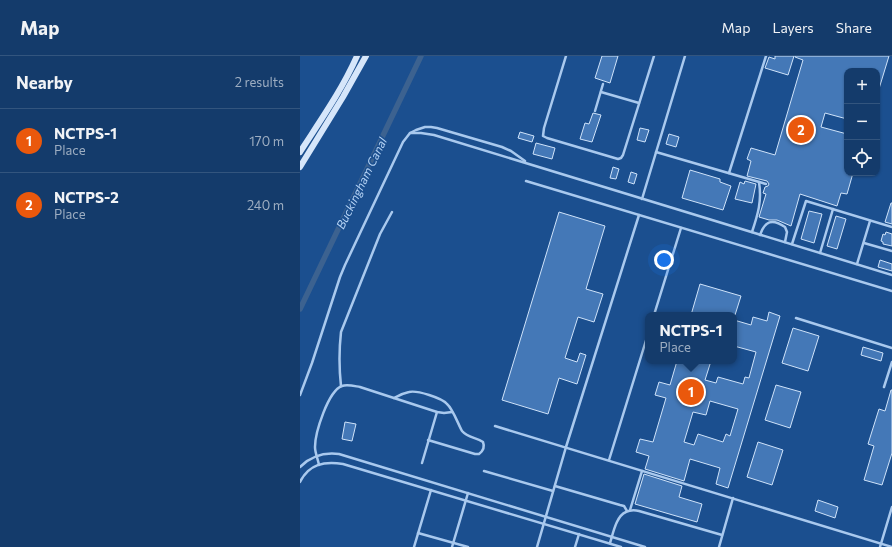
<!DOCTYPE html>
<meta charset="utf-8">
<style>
body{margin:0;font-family:Commissioner,sans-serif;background:#1d4271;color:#f1f3f6}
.controls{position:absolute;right:12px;top:12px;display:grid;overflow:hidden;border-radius:8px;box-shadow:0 1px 3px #0004}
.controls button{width:36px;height:36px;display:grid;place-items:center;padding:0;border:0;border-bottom:1px solid #33557e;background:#143b6b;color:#f1f3f6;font:20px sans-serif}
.you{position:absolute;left:364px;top:204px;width:14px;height:14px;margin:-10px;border:3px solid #fff;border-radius:50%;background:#1a73e8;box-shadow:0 0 0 6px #1a73e833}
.badge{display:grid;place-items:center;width:26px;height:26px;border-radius:50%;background:#ea580c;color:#fff;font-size:13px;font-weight:700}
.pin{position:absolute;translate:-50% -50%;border:2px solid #fff;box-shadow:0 1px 4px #0006}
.popup{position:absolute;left:345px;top:256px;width:92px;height:52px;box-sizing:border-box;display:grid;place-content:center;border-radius:8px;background:#143b6b;filter:drop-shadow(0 1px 3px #0005);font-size:13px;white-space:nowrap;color:#9dadc1}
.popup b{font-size:15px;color:#f1f3f6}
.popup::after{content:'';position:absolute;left:50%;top:100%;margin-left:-8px;border:8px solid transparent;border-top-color:#143b6b}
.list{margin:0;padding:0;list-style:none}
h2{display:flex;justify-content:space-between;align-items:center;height:52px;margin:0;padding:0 16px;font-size:17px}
h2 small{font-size:13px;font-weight:400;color:#9dadc1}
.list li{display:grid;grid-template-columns:26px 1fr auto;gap:12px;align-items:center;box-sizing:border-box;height:64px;padding:0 16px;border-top:1px solid #33557e}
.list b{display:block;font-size:15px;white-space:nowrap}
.list p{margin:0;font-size:13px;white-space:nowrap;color:#9dadc1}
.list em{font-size:13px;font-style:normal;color:#9dadc1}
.icon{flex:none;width:22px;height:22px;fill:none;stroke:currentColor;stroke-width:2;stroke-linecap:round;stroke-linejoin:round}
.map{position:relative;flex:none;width:592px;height:491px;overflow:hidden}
header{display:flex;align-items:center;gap:24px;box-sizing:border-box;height:56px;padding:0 20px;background:#143b6b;border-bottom:1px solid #33557e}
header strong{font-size:19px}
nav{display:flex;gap:22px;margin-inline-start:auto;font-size:14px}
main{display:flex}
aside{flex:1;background:#143b6b}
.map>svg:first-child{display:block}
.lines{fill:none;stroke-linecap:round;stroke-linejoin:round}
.canal{stroke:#3c6290;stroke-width:5.5}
.building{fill:#4478b7;stroke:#cfe3fa;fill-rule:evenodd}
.lane{stroke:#a9c9ee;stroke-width:2.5}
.secondary{stroke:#d6e6fa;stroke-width:6}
.labels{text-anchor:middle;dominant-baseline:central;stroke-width:3;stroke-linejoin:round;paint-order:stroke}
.water-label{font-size:12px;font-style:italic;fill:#b5d3f5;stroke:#1b4f8f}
</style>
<header>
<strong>Map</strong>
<nav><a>Map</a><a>Layers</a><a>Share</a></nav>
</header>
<main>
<aside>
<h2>Nearby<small>2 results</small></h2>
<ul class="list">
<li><span class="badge">1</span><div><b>NCTPS-1</b><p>Place</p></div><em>170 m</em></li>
<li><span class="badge">2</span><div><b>NCTPS-2</b><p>Place</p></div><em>240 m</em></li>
</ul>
</aside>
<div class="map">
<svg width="592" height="491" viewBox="0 0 592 491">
<rect width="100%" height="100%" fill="#1b4f8f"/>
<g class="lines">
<path class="canal" d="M 0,253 L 121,0"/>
</g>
<g class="building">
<path d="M 302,0 L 318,0 L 310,27 L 295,22 Z"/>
<path d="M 475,0 L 494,0 L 488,19 L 465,12 L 469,1 L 475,3 Z"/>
<path d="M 495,0 L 589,0 L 578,36 L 577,35 L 577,15 L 547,15 L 547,63 L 525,57 L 521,71 L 547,78 L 547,117 L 553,117 L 547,138 L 541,137 L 537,150 L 500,138 L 491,170 L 477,164 L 469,164 L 459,161 L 466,138 L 463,137 L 465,131 L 468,130 L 469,128 L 467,125 L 447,120 L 451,105 L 447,103 L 451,92 L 475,99 L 503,4 L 495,1 Z"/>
<path d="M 293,57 L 301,59 L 292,86 L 280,83 L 285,67 L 289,68 Z"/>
<path d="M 340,72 L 349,74 L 345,86 L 337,84 Z"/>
<path d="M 220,76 L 234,80 L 232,86 L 218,82 Z"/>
<path d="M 369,78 L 379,81 L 376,91 L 366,88 Z"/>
<path d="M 236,87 L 255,92 L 252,103 L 233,98 Z"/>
<path d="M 313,111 L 319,113 L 316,123 L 310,122 Z"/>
<path d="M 390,114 L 420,123 L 420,126 L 431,130 L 423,154 L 382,142 Z"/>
<path d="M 331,116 L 337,118 L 334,128 L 328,126 Z"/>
<path d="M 445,125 L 456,128 L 452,147 L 435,143 L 440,126 L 444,128 Z"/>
<path d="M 591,147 L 592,147 L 592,168 L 585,166 Z"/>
<path d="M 509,155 L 522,158 L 514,187 L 501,183 Z"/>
<path d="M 259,156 L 305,170 L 286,233 L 303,238 L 294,266 L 278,261 L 265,302 L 277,306 L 280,297 L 286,299 L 277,328 L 259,322 L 248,358 L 202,344 Z"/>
<path d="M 536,160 L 546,163 L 537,193 L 527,190 Z"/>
<path d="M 586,176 L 592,178 L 592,190 L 583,188 L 583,186 L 581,185 L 583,178 L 585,179 Z"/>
<path d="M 580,204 L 592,208 L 592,215 L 578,211 Z"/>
<path d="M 400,228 L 441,240 L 435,259 L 391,259 Z"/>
<path d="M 469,256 L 480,260 L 428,432 L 416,428 L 420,412 L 390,403 L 384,425 L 345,413 L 349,400 L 336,396 L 340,383 L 353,386 L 366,342 L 355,339 L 359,326 L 370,329 L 377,305 L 411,305 L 405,324 L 416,327 L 418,321 L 443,328 L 445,321 L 449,322 L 456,296 L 434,290 L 434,264 L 451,269 L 453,261 L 467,265 ZM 410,345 L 438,353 L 430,380 L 426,378 L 423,386 L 398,378 L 394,389 L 384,386 L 393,356 L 406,359 Z"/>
<path d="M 493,272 L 519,280 L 508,315 L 482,307 Z"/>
<path d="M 563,291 L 583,297 L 581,305 L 561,299 Z"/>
<path d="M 476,329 L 501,336 L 490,372 L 465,364 Z"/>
<path d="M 591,334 L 592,334 L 592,397 L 582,429 L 564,424 L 574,390 L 568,388 L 579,353 L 585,355 Z"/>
<path d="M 45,366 L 56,368 L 52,385 L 42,383 Z"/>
<path d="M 458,386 L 483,394 L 472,429 L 447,421 Z"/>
<path d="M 344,418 L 382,430 L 379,441 L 402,448 L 397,466 L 335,448 Z"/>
<path d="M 518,444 L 538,451 L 535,462 L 515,455 Z"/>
</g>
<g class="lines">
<g class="lane">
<path d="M 266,0 L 244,72 L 243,80 L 247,82 L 318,103 L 321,102 L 323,99 L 354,0"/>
<path d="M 301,36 L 339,47"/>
<path d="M 295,55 L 303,28"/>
<path d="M 110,77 L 121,77 L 134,79 L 592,219"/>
<path d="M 356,96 L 466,128"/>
<path d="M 429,117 L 466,0"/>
<path d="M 226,125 L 592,235"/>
<path d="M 342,143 L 385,0"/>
<path d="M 452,176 C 458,158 462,145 459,126"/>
<path d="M 460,179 C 465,165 472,162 485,171 L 487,176 L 485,186"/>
<path d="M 564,187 L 592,195"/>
<path d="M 492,188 L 506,145 L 592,171"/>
<path d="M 520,197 L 533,153"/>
<path d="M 557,208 L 570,165"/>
<path d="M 354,259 L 381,172"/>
<path d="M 496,262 L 592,292"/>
<path d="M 41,330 C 39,312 39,294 41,276 L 80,178 L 92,156"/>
<path d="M 584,331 L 592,306"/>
<path d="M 0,339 L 12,307 L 40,221 L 45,209 L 103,86 L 110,77 L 116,74 L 125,71 L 131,71 L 137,72 L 202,91 L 211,95 L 225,105"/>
<path d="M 94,342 C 99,339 104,337 109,336 C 117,334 142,342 147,348 C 153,353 158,368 162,375 C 168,382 176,381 183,386 C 185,391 183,395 179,398 L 175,398 L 128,384"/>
<path d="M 195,370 L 592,491"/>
<path d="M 309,404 L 348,278"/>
<path d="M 122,407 L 137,356"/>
<path d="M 19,409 C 18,403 15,397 15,391 C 15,377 28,335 42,330 C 47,328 54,330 60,331 L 137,356 L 144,357 L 152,356"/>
<path d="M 0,411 C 11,400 24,396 39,398 L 345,491"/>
<path d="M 184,415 L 253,435"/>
<path d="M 0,426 C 9,408 24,405 43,408 L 321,491"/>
<path d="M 255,430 L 320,449 L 324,450 L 327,455"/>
<path d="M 330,454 L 342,415"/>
<path d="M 118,477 L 168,491"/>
<path d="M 310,487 C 313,478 316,460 326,456 C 330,454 335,454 339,455 L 422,479"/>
<path d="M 114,491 L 131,434"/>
<path d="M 152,491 L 168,437"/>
<path d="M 237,491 L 266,391 L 339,159"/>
<path d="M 275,491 L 279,478"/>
<path d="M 419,491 L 433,442"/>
<path d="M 580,491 L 592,451"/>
</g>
<g class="secondary">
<path d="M 0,96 C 20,65 42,34 57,0"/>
<path d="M 0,111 L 43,41 L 66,0"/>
</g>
</g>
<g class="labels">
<g class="water-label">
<text transform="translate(61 127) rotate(-64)">Buckingham Canal</text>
</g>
</g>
</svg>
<div class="controls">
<button>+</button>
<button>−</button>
<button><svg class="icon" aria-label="locate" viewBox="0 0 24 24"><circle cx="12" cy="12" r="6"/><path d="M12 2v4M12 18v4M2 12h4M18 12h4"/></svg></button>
</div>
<div class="you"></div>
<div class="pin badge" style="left:391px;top:336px">1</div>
<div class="popup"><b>NCTPS-1</b>Place</div>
<div class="pin badge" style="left:501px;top:74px">2</div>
</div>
</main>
